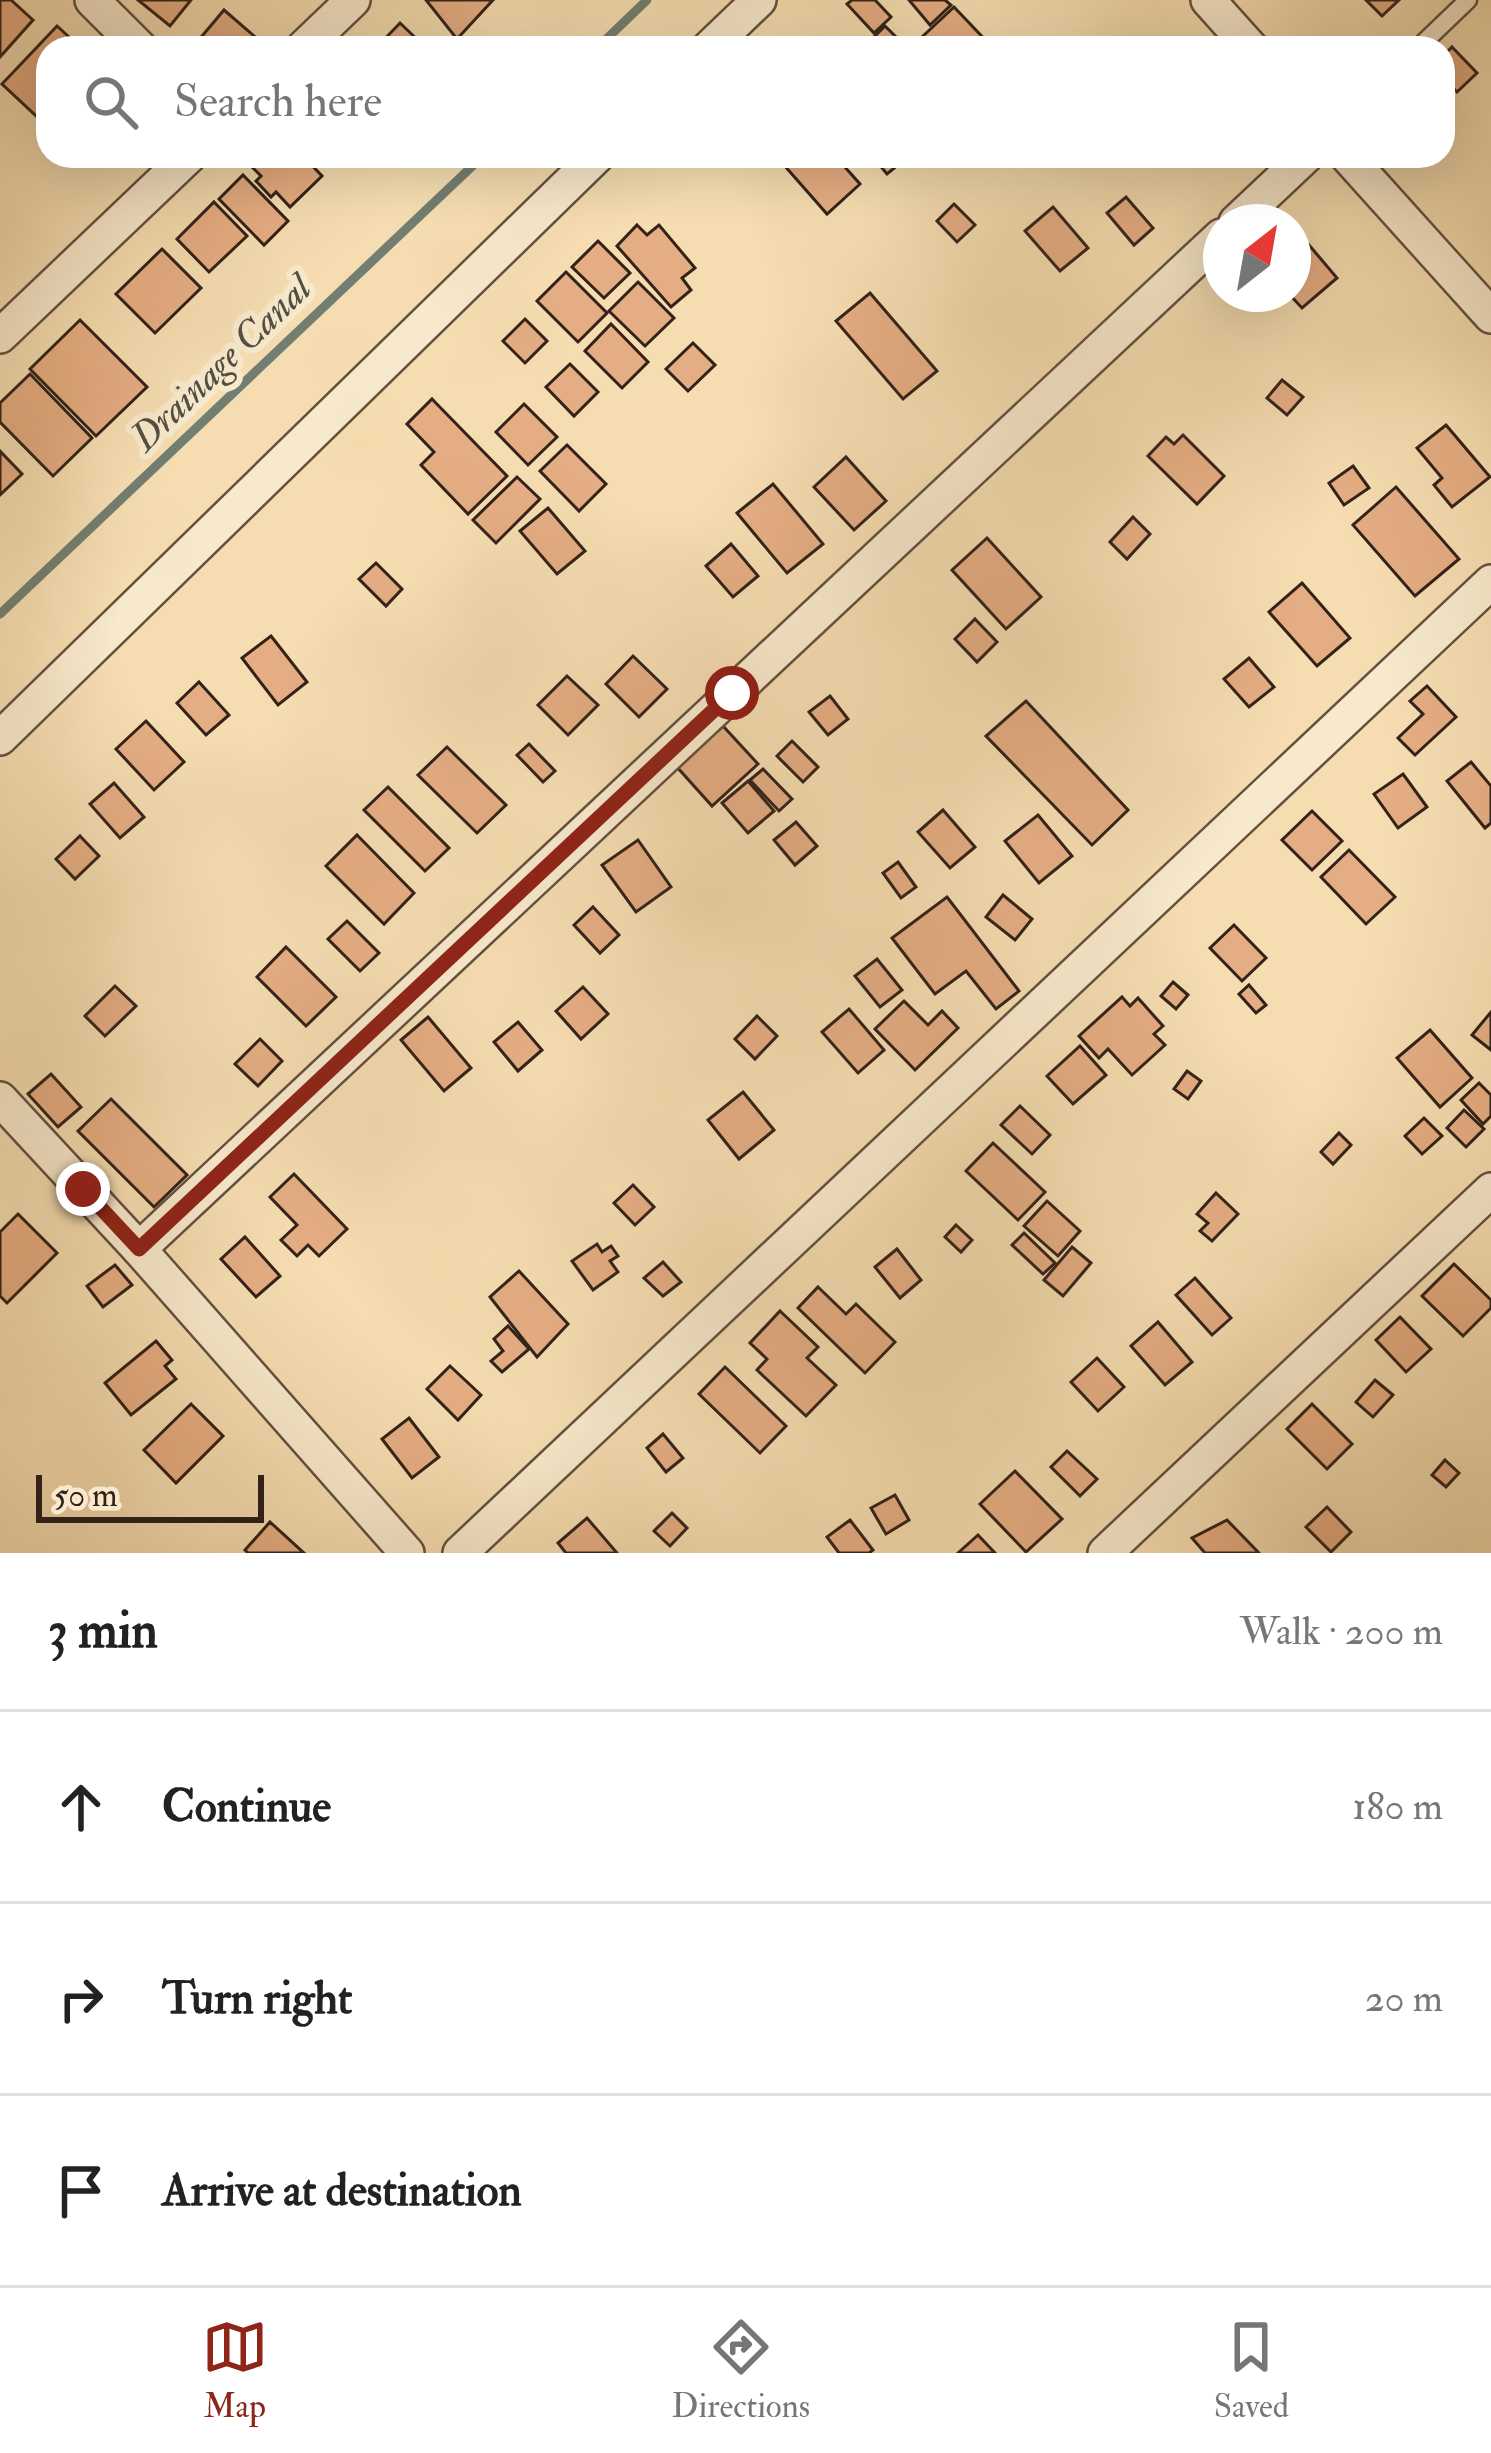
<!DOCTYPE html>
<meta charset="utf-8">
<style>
body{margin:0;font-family:"IM FELL Double Pica",serif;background:#f6f6f6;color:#222}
.compass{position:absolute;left:1203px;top:204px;width:108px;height:108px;border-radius:50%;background:#fff;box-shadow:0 12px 48px #0002;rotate:31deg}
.scale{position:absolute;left:36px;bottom:30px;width:228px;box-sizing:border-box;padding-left:12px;border:6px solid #322218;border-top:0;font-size:33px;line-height:42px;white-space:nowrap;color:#322218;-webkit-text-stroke:9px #f8e9cc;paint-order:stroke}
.stop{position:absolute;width:36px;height:36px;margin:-27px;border:9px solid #8f2418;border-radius:50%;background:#fff}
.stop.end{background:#8f2418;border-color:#fff;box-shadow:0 3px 12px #0008}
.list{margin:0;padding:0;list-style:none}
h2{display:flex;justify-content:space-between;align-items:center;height:156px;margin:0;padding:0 48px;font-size:51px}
h2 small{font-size:39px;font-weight:400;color:#767676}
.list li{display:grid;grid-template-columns:78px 1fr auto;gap:36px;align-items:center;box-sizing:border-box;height:192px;padding:0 48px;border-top:3px solid #e0e0e0}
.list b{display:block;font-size:45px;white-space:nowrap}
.list em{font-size:39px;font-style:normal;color:#767676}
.icon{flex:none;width:66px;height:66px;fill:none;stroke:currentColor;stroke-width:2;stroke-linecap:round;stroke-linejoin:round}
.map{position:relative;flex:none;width:1491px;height:1553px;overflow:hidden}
.search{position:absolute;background:#fff;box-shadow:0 12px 48px #0002;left:36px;right:36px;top:36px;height:132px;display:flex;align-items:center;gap:30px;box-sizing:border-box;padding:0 42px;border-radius:36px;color:#767676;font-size:45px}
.sheet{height:732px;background:#fff}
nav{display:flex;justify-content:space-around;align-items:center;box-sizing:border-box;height:168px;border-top:3px solid #e0e0e0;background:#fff;font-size:33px;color:#767676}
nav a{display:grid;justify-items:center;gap:6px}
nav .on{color:#8f2418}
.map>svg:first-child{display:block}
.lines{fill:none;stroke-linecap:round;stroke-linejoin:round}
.stream{stroke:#727e71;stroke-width:9}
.building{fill:#e5ad83;stroke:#322218;stroke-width:3}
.service-casing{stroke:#63513e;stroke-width:21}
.minor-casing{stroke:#63513e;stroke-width:38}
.service{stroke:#f8e9cc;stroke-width:16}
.minor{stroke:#f8e9cc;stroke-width:33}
.route{stroke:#8f2418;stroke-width:15}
.labels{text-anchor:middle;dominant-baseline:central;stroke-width:12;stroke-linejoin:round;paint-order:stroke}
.water-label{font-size:39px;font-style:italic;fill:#525044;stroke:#f8e9cc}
</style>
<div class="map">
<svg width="1491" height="1553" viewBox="0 0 1491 1553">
<rect width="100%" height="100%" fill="#f5ddb1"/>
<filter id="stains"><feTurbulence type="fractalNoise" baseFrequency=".00167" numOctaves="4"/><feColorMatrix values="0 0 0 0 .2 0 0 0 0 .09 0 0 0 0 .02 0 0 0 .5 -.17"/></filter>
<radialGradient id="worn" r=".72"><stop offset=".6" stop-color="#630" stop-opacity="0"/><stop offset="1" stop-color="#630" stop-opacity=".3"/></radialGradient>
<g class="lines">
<g class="stream">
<path d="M 597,48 L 647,0"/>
<path d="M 0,614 L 483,156"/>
</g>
</g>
<g class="building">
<path d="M 0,0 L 11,0 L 33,20 L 0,57 Z"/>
<path d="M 138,0 L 191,0 L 170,26 Z"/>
<path d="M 426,0 L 493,0 L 457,39 Z"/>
<path d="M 852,0 L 875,0 L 891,17 L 874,33 L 847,4 Z"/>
<path d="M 909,0 L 945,0 L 951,5 L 930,25 Z"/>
<path d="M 1366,0 L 1399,0 L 1382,16 Z"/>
<path d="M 954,7 L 993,48 L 933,48 L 922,37 Z"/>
<path d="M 224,10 L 268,48 L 192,48 Z"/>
<path d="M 400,23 L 426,48 L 376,48 Z"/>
<path d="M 57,26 L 81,48 L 48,48 L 48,127 L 2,84 Z"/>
<path d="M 885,26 L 907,48 L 863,48 Z"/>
<path d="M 1452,47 L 1477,73 L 1457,92 L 1443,78 L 1443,56 Z"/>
<path d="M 262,156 L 303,156 L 322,176 L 290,207 L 276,192 L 271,197 L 256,181 L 261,176 L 251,166 Z"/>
<path d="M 792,156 L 835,156 L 860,184 L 827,214 L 783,164 Z"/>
<path d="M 872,156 L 909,156 L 887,174 Z"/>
<path d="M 243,175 L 288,221 L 264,245 L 219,199 Z"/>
<path d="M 1126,197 L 1153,228 L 1134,245 L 1107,213 Z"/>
<path d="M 214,202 L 247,236 L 209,272 L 177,239 Z"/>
<path d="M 954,204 L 975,225 L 957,242 L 937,221 Z"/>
<path d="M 1053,207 L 1088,248 L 1060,271 L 1025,231 Z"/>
<path d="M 637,225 L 647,235 L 659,225 L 695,268 L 682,278 L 691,290 L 671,307 L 617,246 Z"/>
<path d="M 598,241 L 630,273 L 604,298 L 572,267 Z"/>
<path d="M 1309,245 L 1337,278 L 1302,308 L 1289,294 L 1293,294 L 1293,259 Z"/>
<path d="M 162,249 L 201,288 L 155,333 L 116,294 Z"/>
<path d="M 566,272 L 607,313 L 578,342 L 537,301 Z"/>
<path d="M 638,282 L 674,318 L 645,346 L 609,311 Z"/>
<path d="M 870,293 L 937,371 L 903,399 L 836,321 Z"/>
<path d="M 525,319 L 547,341 L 525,363 L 503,341 Z"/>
<path d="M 80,320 L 147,387 L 96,436 L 30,369 Z"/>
<path d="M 611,324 L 648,362 L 622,388 L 585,351 Z"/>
<path d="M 693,343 L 715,365 L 688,391 L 666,369 Z"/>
<path d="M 570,364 L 598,392 L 574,416 L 546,387 Z"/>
<path d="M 30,374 L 92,438 L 53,476 L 0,422 L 0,403 Z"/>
<path d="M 1282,380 L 1303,397 L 1287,415 L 1267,398 Z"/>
<path d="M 432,399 L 507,476 L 468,514 L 421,465 L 434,452 L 407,424 Z"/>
<path d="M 524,404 L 557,437 L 528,465 L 496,432 Z"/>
<path d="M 1446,425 L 1490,477 L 1452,507 L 1434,485 L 1442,478 L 1417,448 Z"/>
<path d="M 1183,435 L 1224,476 L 1197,504 L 1148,456 L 1166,437 L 1174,444 Z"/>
<path d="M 567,445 L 606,484 L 579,511 L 540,471 Z"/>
<path d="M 0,451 L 22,474 L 0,495 Z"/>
<path d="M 846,457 L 886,501 L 854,530 L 814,487 Z"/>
<path d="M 1353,466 L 1369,488 L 1344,505 L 1329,483 Z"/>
<path d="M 517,477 L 540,499 L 496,543 L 473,520 Z"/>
<path d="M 773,484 L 823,544 L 787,573 L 737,513 Z"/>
<path d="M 1396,487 L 1459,559 L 1415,596 L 1353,525 Z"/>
<path d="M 548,508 L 585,551 L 557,574 L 520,531 Z"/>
<path d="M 1133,517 L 1150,534 L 1127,559 L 1110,542 Z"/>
<path d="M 987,538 L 1041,597 L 1006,629 L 952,570 Z"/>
<path d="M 731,544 L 758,576 L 733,597 L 706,566 Z"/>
<path d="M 376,563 L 402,589 L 386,606 L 359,579 Z"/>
<path d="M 1302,583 L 1350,638 L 1317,666 L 1269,612 Z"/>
<path d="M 975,619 L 997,642 L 977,662 L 955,639 Z"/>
<path d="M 271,636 L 307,682 L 278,705 L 242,658 Z"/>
<path d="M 633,656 L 667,689 L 639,717 L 606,684 Z"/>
<path d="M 1249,658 L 1274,687 L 1249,707 L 1224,679 Z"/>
<path d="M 567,676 L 598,705 L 568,735 L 538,705 Z"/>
<path d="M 199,682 L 229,715 L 206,735 L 177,703 Z"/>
<path d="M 1427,686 L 1456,717 L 1415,755 L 1398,738 L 1423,714 L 1410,701 Z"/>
<path d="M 830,696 L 848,719 L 828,735 L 809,712 Z"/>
<path d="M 1026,701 L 1128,810 L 1092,845 L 986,736 Z"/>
<path d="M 146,721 L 184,762 L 154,790 L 116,749 Z"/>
<path d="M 723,726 L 758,764 L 712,806 L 677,767 Z"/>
<path d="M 792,741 L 818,767 L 803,782 L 777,756 Z"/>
<path d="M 529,744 L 555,771 L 543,782 L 517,755 Z"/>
<path d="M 447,747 L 506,805 L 477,833 L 418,775 Z"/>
<path d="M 1471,762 L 1491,786 L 1491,823 L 1485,828 L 1447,781 Z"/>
<path d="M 763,769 L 792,799 L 779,811 L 750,780 Z"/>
<path d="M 1403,774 L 1427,807 L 1398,828 L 1374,794 Z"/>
<path d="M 748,781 L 774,811 L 748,833 L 722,803 Z"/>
<path d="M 114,783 L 144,817 L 120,838 L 90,804 Z"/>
<path d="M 388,787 L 449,848 L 425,871 L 364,810 Z"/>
<path d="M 943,810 L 975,847 L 950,868 L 918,832 Z"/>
<path d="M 1312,811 L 1342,841 L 1312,870 L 1282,840 Z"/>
<path d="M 1038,815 L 1072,856 L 1039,883 L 1005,841 Z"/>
<path d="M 796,822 L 817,846 L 795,865 L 774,840 Z"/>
<path d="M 357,835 L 414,893 L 384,924 L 326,866 Z"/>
<path d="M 80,836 L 99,856 L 75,879 L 56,859 Z"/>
<path d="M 638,840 L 671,887 L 636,912 L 602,865 Z"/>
<path d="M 1349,850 L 1395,897 L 1366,924 L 1321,877 Z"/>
<path d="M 898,862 L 916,887 L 901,898 L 883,873 Z"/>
<path d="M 1003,895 L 1032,919 L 1015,940 L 986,917 Z"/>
<path d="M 947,897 L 1019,991 L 996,1009 L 966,971 L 935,994 L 892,938 Z"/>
<path d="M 593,907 L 619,935 L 600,953 L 574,925 Z"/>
<path d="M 347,921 L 379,953 L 360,971 L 328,939 Z"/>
<path d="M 1234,925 L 1266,958 L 1242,981 L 1210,948 Z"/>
<path d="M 286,947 L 336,997 L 306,1026 L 257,977 Z"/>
<path d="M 877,959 L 902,990 L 880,1007 L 855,976 Z"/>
<path d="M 1173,982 L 1188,995 L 1176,1009 L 1161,996 Z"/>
<path d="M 1249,985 L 1266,1005 L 1256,1013 L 1239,994 Z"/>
<path d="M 115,986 L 136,1006 L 105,1036 L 85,1016 Z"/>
<path d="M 583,987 L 608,1014 L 581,1039 L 556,1011 Z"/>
<path d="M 1122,997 L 1130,1006 L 1138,998 L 1163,1026 L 1154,1034 L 1165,1045 L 1132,1075 L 1108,1049 L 1099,1058 L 1079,1036 Z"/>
<path d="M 904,1001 L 928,1025 L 942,1011 L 958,1028 L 915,1070 L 875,1029 Z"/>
<path d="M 849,1009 L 884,1050 L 858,1073 L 822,1032 Z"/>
<path d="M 1491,1012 L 1491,1050 L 1472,1035 Z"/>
<path d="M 757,1016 L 777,1036 L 755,1059 L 735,1039 Z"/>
<path d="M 428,1017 L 471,1068 L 444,1091 L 401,1040 Z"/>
<path d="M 518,1022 L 542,1050 L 518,1071 L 494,1042 Z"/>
<path d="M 1430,1030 L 1472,1078 L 1440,1107 L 1397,1058 Z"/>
<path d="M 260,1039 L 282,1061 L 258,1086 L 235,1064 Z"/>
<path d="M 1080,1046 L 1106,1075 L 1073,1104 L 1047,1076 Z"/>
<path d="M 1187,1071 L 1201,1081 L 1188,1099 L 1174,1089 Z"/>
<path d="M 51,1074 L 81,1107 L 58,1127 L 28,1094 Z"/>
<path d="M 1479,1083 L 1491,1095 L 1491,1116 L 1483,1124 L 1461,1100 Z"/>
<path d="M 743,1092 L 774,1130 L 739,1159 L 708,1120 Z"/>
<path d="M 111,1099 L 187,1175 L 154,1207 L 78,1131 Z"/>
<path d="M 1020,1106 L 1050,1135 L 1032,1154 L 1001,1125 Z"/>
<path d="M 1464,1110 L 1484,1129 L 1466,1147 L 1447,1128 Z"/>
<path d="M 1424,1118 L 1442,1136 L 1422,1154 L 1405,1136 Z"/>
<path d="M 1339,1133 L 1351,1145 L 1333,1164 L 1321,1152 Z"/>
<path d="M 993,1143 L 1045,1192 L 1018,1220 L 966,1171 Z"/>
<path d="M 294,1174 L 347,1229 L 319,1256 L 308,1245 L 297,1256 L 281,1240 L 297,1225 L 270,1197 Z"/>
<path d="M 633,1185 L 654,1207 L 635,1225 L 614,1203 Z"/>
<path d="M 1216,1193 L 1238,1214 L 1212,1241 L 1200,1231 L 1208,1223 L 1197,1214 Z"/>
<path d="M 1047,1201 L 1080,1231 L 1058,1256 L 1024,1226 Z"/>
<path d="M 18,1214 L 57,1253 L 7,1303 L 0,1296 L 0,1232 Z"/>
<path d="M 956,1225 L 972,1240 L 961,1252 L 945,1237 Z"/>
<path d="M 1024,1233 L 1055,1263 L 1043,1274 L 1012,1245 Z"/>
<path d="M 245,1237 L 280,1276 L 256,1297 L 221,1259 Z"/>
<path d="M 597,1244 L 602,1252 L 611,1246 L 618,1256 L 610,1261 L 618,1272 L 593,1290 L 572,1261 Z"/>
<path d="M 1072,1247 L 1091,1263 L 1063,1296 L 1044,1280 Z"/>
<path d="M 897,1249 L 921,1280 L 900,1298 L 875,1267 Z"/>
<path d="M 663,1262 L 681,1282 L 663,1296 L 644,1278 Z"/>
<path d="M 1454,1264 L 1491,1300 L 1491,1308 L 1463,1336 L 1422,1296 Z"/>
<path d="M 115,1265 L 132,1285 L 103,1307 L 87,1286 Z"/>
<path d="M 519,1271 L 568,1324 L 537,1357 L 490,1297 Z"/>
<path d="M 1195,1278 L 1231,1318 L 1212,1335 L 1176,1295 Z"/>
<path d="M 818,1287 L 846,1314 L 856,1304 L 895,1342 L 865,1373 L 798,1308 Z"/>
<path d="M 780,1311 L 818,1347 L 807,1358 L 836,1385 L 806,1416 L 757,1370 L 767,1359 L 750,1343 Z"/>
<path d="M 1400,1317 L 1431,1349 L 1406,1372 L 1376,1340 Z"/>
<path d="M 1158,1322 L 1192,1362 L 1165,1385 L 1131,1346 Z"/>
<path d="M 508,1326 L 529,1349 L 502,1372 L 491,1361 L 503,1351 L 494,1339 Z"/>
<path d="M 156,1341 L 172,1360 L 165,1366 L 176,1379 L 131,1415 L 105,1383 Z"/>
<path d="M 1097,1358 L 1124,1387 L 1098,1411 L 1071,1382 Z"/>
<path d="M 450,1366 L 481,1395 L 458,1420 L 427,1389 Z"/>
<path d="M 725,1367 L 786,1426 L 760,1453 L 699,1394 Z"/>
<path d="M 1375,1380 L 1393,1395 L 1373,1417 L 1356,1402 Z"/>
<path d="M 191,1404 L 223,1436 L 176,1483 L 144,1450 Z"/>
<path d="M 1312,1404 L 1352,1444 L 1327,1469 L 1287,1429 Z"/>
<path d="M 409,1418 L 439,1457 L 412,1478 L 382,1439 Z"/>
<path d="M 663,1434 L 683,1458 L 666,1472 L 647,1448 Z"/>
<path d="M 1067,1451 L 1097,1479 L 1080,1496 L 1051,1467 Z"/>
<path d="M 1445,1460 L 1459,1473 L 1446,1487 L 1432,1475 Z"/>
<path d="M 1015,1471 L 1062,1519 L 1026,1552 L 980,1504 Z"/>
<path d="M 895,1495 L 909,1520 L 886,1534 L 871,1508 Z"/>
<path d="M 1327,1507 L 1351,1532 L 1331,1552 L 1306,1527 Z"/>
<path d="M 672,1513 L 687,1528 L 670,1546 L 654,1531 Z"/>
<path d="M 587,1518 L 617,1553 L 566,1553 L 558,1543 Z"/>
<path d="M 850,1520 L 873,1550 L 869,1553 L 839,1553 L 827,1537 Z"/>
<path d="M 1227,1520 L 1259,1553 L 1205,1553 L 1192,1538 Z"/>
<path d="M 270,1522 L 304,1553 L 248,1553 L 245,1550 Z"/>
<path d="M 978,1535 L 995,1553 L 958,1553 Z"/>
</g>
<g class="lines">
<g class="service-casing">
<path id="service" d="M 1418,48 L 1468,0"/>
</g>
<g class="minor-casing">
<g id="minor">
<path d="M 92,0 L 140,48"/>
<path d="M 1208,0 L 1251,48"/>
<path d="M 303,48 L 353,0"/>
<path d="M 709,48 L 759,0"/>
<path d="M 1347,156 L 1491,316"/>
<path d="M 1236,222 L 1306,156"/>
<path d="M 0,336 L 189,156"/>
<path d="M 0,738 L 597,156"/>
<path d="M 0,1099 L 139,1249 L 407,1553"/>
<path d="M 139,1249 L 1221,236"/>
<path d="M 460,1553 L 1491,582"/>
<path d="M 1105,1553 L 1491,1190"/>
</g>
</g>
<use href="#service" class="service"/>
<use href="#minor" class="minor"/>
</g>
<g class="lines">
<path class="route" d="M 83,1189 L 139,1249 L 732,693"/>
</g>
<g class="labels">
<g class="water-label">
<text transform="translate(221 363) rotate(-44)">Drainage Canal</text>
</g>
</g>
<rect width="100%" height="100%" filter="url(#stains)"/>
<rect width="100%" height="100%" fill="url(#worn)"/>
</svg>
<svg class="compass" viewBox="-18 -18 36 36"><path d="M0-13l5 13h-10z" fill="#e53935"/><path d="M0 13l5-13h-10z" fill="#767676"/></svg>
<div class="scale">50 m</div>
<div class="stop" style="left:732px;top:693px"></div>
<div class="stop end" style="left:83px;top:1189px"></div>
<div class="search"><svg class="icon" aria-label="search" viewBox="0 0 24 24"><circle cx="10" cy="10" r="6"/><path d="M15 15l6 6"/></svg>Search here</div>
</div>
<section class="sheet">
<h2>3 min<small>Walk · 200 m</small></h2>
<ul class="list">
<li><svg class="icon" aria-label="ahead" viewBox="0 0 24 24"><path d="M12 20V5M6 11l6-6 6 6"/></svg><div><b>Continue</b></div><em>180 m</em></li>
<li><svg class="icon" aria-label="right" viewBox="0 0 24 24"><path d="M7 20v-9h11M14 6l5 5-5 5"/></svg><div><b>Turn right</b></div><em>20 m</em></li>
<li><svg class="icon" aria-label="arrive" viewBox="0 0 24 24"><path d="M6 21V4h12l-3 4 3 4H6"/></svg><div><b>Arrive at destination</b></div></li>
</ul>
</section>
<nav>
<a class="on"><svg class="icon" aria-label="map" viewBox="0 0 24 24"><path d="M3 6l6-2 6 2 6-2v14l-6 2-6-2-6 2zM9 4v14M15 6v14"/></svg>Map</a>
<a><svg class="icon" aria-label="directions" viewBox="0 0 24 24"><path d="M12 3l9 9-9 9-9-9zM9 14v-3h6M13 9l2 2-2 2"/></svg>Directions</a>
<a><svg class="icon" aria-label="saved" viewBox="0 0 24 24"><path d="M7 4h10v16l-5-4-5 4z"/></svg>Saved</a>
</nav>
